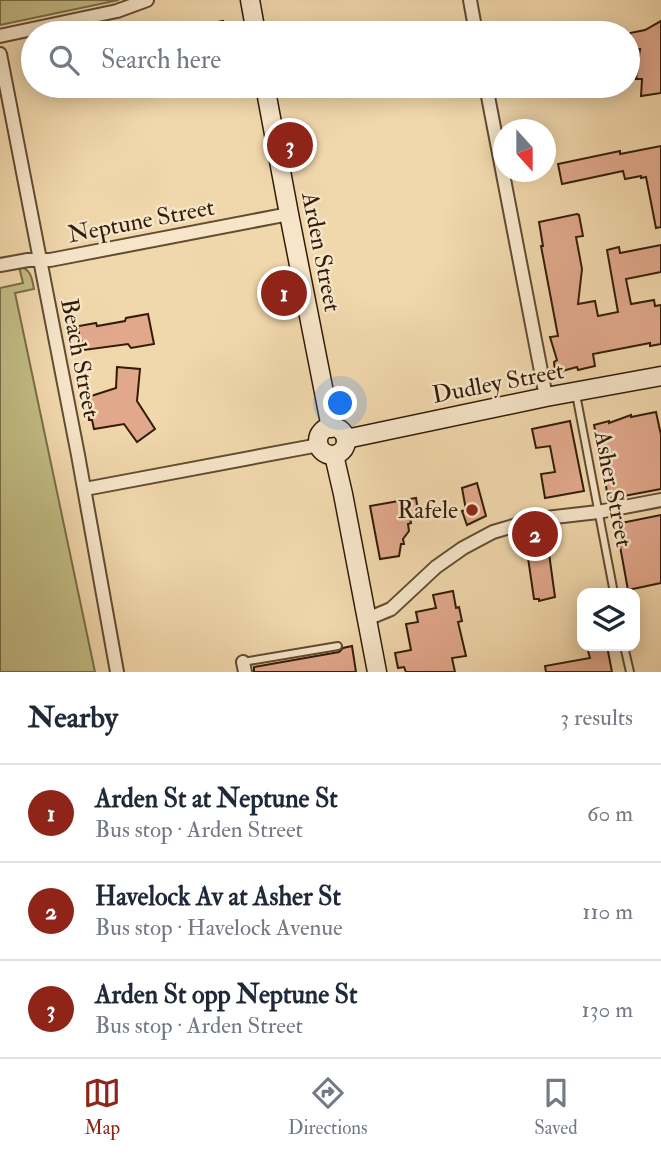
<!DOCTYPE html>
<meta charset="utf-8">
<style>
body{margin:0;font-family:"IM FELL Double Pica",serif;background:#f2f2f3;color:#1f2937}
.controls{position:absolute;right:21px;bottom:21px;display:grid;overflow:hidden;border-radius:14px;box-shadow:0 4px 18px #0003}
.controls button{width:63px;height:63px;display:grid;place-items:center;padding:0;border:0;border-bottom:2px solid #e0e1e3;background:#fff;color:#1f2937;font:35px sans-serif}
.compass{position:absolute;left:493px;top:119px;width:63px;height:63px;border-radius:50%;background:#fff;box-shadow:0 4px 18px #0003;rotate:159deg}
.you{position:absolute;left:341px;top:404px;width:24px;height:24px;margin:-18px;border:5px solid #fff;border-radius:50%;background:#1a73e8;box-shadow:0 0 0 10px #1a73e833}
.badge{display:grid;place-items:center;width:46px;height:46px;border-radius:50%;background:#8f2418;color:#fff;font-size:23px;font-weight:700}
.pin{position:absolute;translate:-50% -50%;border:4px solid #fff;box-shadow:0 2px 7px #0006}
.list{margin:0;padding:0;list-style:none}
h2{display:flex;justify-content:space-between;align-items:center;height:91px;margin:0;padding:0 28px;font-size:30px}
h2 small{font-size:23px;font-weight:400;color:#747a83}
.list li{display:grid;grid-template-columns:46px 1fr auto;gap:21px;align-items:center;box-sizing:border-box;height:98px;padding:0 28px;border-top:2px solid #e0e1e3}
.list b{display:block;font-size:26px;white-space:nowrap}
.list p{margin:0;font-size:23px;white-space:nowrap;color:#747a83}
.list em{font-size:23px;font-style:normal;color:#747a83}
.icon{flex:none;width:38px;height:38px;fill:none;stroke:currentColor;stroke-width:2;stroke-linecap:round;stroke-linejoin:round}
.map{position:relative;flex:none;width:661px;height:672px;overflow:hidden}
.search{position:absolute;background:#fff;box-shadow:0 4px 18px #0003;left:21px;right:21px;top:21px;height:77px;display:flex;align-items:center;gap:18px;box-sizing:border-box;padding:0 24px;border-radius:38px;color:#747a83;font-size:26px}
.sheet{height:385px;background:#fff}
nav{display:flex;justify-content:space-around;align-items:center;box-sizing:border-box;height:98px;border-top:2px solid #e0e1e3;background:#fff;font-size:19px;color:#747a83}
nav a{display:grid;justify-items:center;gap:4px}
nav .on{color:#8f2418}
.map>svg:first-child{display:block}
.green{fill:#c2bc84;stroke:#7a6c46;stroke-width:2}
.building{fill:#e2a88c;stroke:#321c07;stroke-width:2}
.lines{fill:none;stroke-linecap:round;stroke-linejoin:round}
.lane-casing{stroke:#624b30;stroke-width:10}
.street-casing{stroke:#624b30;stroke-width:16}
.secondary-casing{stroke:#321c07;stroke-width:21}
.lane{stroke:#f6e5c9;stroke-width:6}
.street{stroke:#f6e5c9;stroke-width:12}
.secondary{stroke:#f6e5c9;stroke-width:18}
.poi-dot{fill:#8f2418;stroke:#f6e5c9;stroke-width:2.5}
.labels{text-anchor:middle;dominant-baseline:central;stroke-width:5;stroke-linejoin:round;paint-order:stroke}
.street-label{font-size:24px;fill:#321c07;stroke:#f6e5c9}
.poi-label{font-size:24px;fill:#321c07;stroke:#f6e5c9;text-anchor:end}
</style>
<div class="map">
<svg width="661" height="672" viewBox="0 0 661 672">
<rect width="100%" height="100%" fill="#f1d7ac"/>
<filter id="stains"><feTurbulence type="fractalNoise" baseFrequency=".00286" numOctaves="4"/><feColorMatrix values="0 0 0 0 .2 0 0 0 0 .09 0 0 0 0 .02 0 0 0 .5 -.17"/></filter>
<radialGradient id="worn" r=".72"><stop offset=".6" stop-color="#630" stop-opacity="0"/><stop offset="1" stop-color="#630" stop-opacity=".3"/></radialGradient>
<g class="green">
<path d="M 0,0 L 119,0 L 0,25 Z"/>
<path d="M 19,267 C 31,268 32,279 34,289 L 15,293 L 95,672 L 0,672 L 0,288 L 23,283 Z"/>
</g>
<g class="building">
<path d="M 223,21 L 225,33 L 187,33 L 186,28 Z"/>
<path d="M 661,21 L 661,93 L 641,96 L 642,79 L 636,79 L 640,49 L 629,49 L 630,33 L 645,30 Z"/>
<path d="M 661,146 L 661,227 L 656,228 L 646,177 L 641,178 L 641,176 L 625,179 L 623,171 L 562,184 L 558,164 L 620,151 L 620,154 Z"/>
<path d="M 577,214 L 579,215 L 583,236 L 576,237 L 582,269 L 578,304 L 595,301 L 598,316 L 618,312 L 607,250 L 619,247 L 620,253 L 661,245 L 661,272 L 626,279 L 631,304 L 654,300 L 655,306 L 661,305 L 661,344 L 650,346 L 650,343 L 593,354 L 595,366 L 578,370 L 577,367 L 555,373 L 554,362 L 557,360 L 550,337 L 558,336 L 541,246 L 543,246 L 539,222 Z"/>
<path d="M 148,314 L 154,344 L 131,348 L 128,344 L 84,350 L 80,344 L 82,341 L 79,338 L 79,326 L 96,323 L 97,326 L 125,321 L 126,318 Z"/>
<path d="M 117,367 L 140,369 L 137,401 L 155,429 L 137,442 L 124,424 L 94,429 L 92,420 L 89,420 L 85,398 L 116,388 Z"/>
<path d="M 656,412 L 661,435 L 661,489 L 608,499 L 606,486 L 594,425 L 609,421 L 609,423 L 631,415 L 631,417 Z"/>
<path d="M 570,421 L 584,491 L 545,498 L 541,474 L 555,472 L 550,446 L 536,448 L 532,429 Z"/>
<path d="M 477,483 L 486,516 L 467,525 L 462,511 L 466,510 L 462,488 Z"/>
<path d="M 416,498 L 419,516 L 410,517 L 411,523 L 408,524 L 409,531 L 403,539 L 404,544 L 401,544 L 399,556 L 380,559 L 370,506 Z"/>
<path d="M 661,515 L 661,583 L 628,590 L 616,524 Z"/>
<path d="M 548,546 L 555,597 L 539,601 L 539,599 L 534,599 L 527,551 Z"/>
<path d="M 453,591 L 456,608 L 459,607 L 462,621 L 458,622 L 466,656 L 452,658 L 455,672 L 406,672 L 404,667 L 398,668 L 395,653 L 411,650 L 406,624 L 418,622 L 416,612 L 436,608 L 433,595 Z"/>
<path d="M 352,646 L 356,672 L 254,672 L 254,667 L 339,652 L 343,648 Z"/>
<path d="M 594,646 L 607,646 L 612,672 L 546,672 L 545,666 L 590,658 L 587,647 Z"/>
</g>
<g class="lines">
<g class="lane-casing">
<g id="lane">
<path d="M 576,394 L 614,593"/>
<path d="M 624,646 L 630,672"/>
<path d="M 243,662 L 338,646"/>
</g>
</g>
<g class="street-casing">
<g id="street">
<path d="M 470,0 L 476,33"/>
<path d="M 0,36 L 117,11 L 147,0"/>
<path d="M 0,54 L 78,455 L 117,672"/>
<path d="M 486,86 L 546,397"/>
<path d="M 0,265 L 28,260 L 50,260 L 289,214"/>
<path d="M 85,489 L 319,445"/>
<path d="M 367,619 L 391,609 L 436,567 L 463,548 L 493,532 L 537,519 L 598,512 L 661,500"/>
<path d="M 243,662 L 245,672"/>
</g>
</g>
<g class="secondary-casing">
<g id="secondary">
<path d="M 250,0 L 256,33"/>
<path d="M 265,86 L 289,214 L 331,428"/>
<circle cx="332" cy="441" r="14"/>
<path d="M 346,439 L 546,397 L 661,376"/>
<path d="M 334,455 L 343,494 L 377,672"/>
</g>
</g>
<use href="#lane" class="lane"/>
<use href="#street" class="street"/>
<use href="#secondary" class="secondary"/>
</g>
<circle class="poi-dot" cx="472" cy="510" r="7"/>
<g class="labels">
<g class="street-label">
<text transform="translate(141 221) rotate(-11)">Neptune Street</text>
<text transform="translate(321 252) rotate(79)">Arden Street</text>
<text transform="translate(80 358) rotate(79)">Beach Street</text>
<text transform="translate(498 383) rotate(-11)">Dudley Street</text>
<text transform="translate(613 489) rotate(79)">Asher Street</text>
</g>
<g class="poi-label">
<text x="458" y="510">Rafele</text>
</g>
</g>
<rect width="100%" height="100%" filter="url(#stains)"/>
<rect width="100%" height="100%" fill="url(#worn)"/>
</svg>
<div class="controls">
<button><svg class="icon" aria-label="layers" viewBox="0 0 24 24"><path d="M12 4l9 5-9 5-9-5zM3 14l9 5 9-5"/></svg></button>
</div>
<svg class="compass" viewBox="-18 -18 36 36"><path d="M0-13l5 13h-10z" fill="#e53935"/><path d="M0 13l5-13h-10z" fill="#747a83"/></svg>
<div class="you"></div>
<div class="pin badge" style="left:284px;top:293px">1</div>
<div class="pin badge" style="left:535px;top:534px">2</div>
<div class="pin badge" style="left:290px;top:145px">3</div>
<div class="search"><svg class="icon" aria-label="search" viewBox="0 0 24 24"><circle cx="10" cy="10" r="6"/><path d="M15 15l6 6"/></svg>Search here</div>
</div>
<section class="sheet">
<h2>Nearby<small>3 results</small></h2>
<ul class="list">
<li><span class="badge">1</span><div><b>Arden St at Neptune St</b><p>Bus stop · Arden Street</p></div><em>60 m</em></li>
<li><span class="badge">2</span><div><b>Havelock Av at Asher St</b><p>Bus stop · Havelock Avenue</p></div><em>110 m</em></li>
<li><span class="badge">3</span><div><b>Arden St opp Neptune St</b><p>Bus stop · Arden Street</p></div><em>130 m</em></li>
</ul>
</section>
<nav>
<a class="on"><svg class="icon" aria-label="map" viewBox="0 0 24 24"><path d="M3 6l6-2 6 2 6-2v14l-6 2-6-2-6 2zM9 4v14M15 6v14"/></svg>Map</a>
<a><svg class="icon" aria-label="directions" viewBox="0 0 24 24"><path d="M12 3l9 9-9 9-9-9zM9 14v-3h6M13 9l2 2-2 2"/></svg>Directions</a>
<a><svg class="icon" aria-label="saved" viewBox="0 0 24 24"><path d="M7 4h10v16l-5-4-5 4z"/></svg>Saved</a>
</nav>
